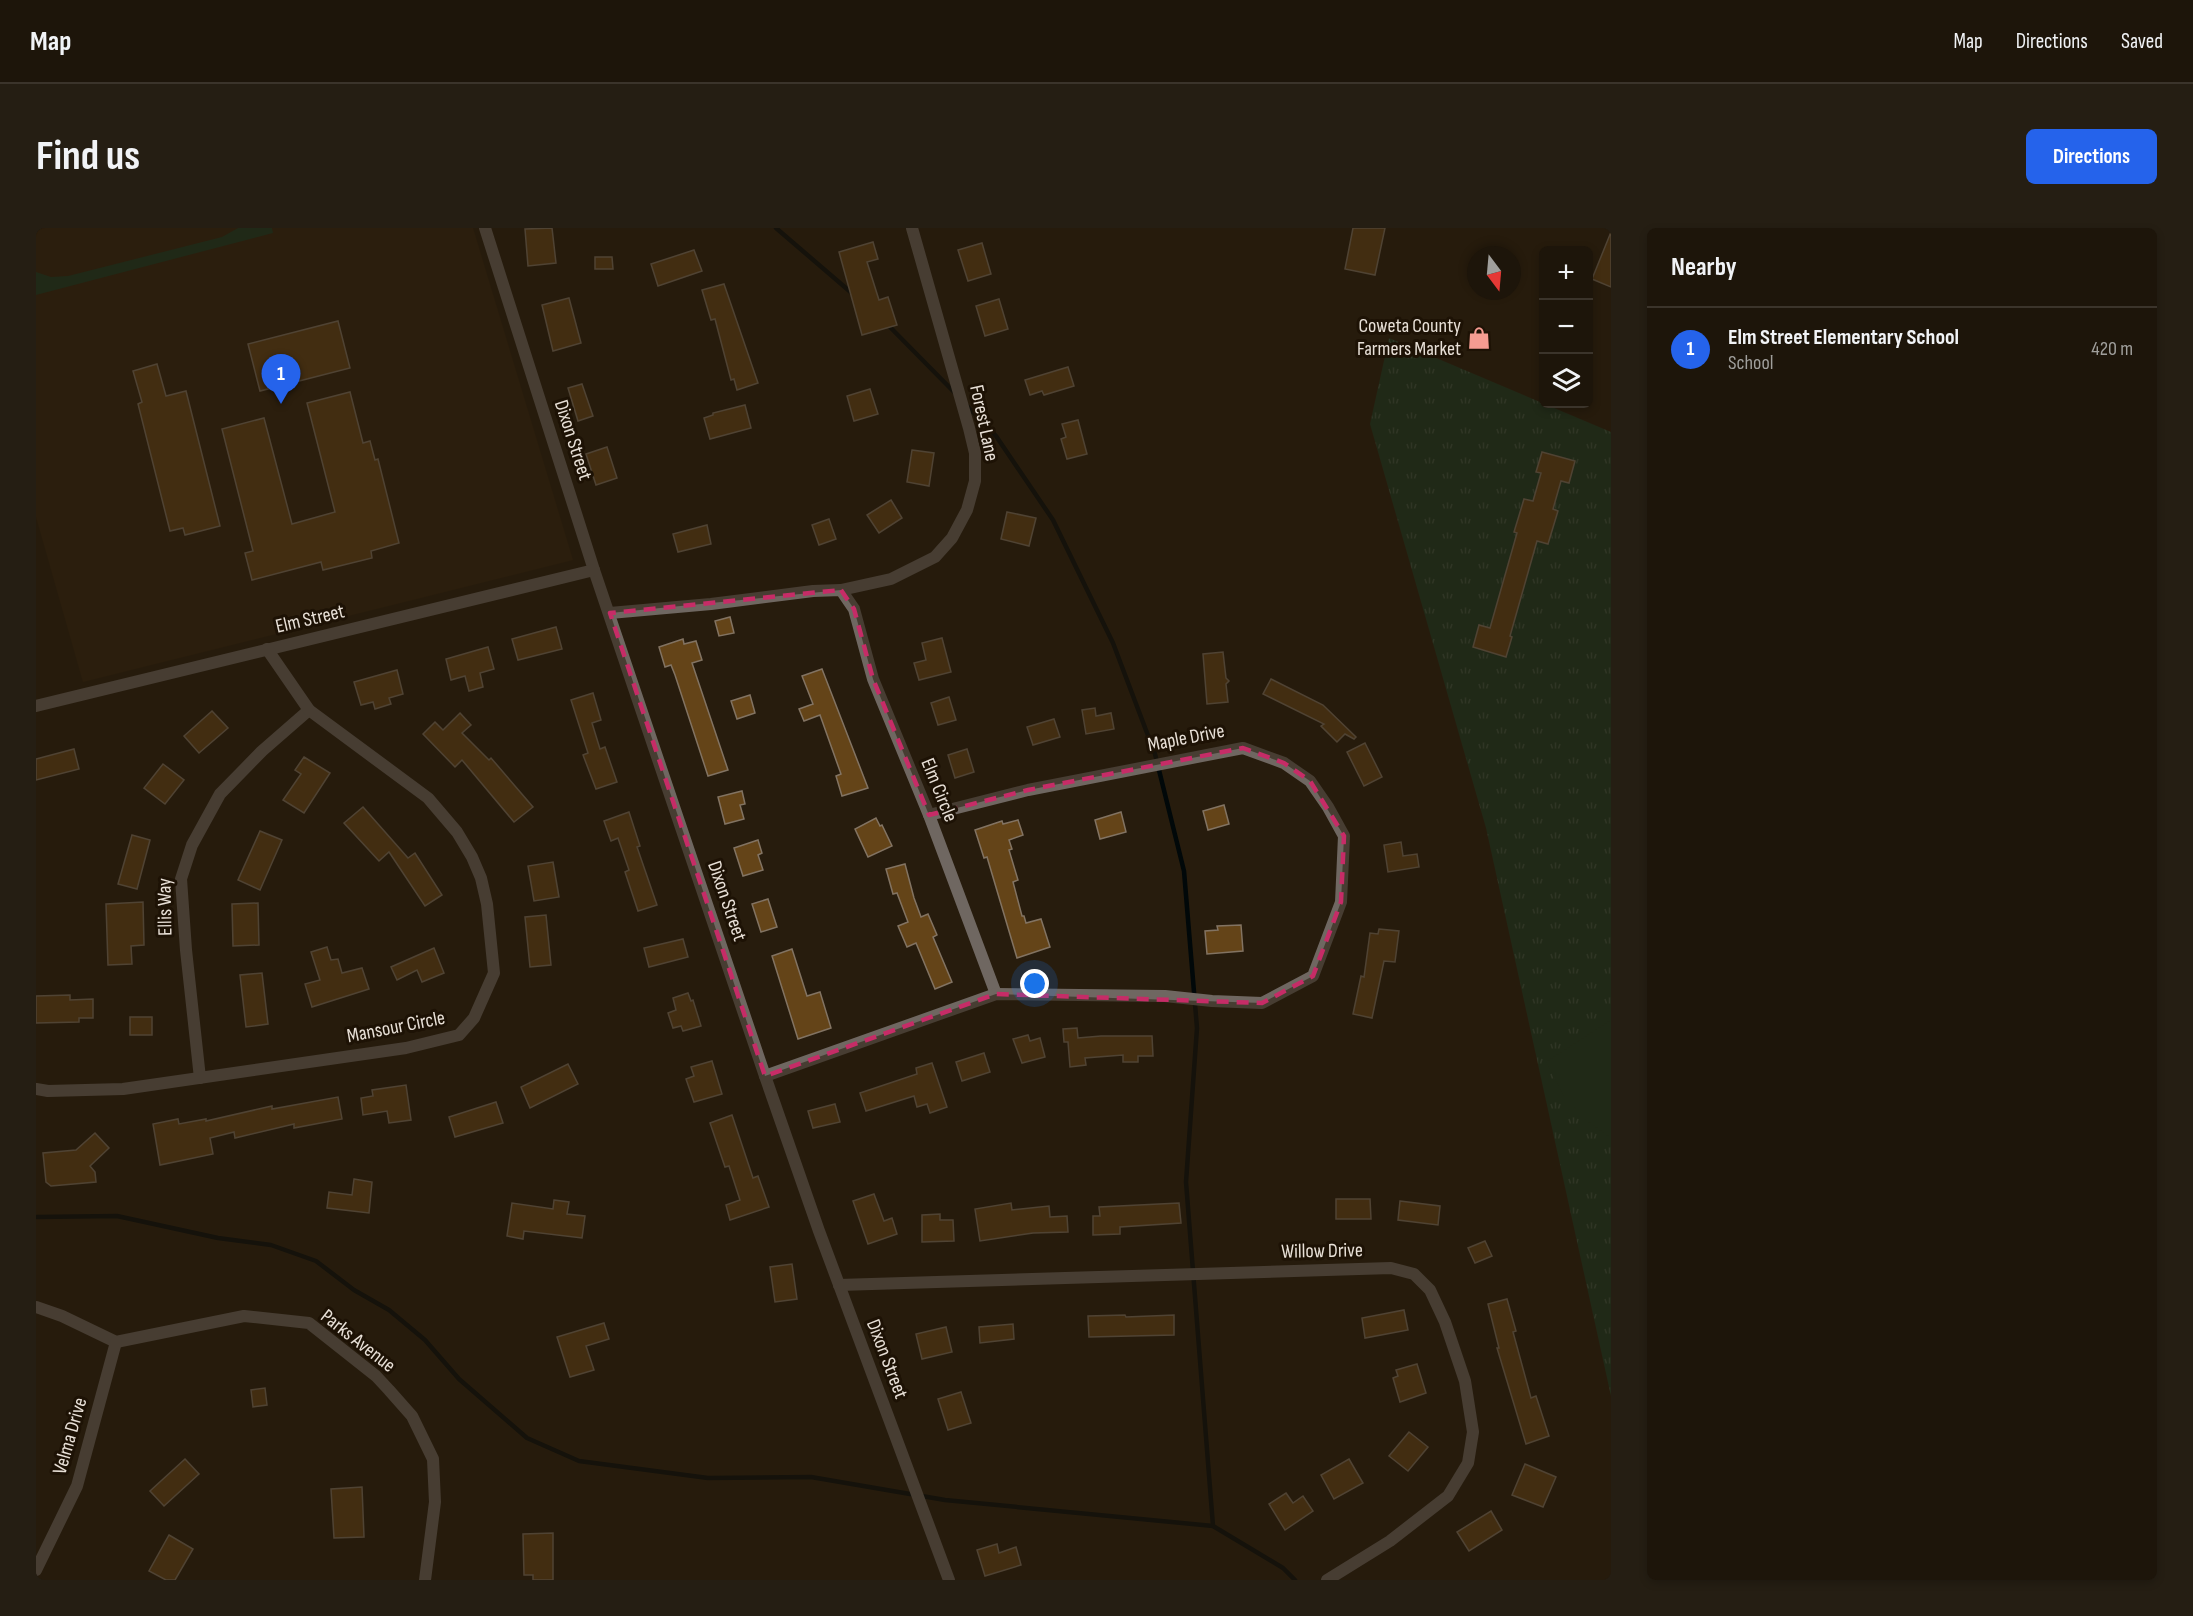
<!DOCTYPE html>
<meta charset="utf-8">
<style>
body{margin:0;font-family:"Sofia Sans Condensed",sans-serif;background:#251e13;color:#f1f3f6}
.controls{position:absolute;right:18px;top:18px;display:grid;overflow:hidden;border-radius:9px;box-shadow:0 3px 9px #0003}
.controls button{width:54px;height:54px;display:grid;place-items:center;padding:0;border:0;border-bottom:2px solid #3b342b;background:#1d150a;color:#f1f3f6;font:30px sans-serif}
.compass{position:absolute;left:1431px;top:18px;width:54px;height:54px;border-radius:50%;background:#1d150a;box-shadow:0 3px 9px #0003;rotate:164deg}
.you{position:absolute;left:999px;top:756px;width:21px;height:21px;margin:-15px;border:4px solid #fff;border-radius:50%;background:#1a73e8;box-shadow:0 0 0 9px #1a73e833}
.badge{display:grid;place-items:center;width:39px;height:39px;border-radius:50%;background:#2563eb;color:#fff;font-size:20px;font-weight:700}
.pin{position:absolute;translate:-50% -50px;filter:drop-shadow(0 2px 3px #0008)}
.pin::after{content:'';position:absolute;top:32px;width:21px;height:18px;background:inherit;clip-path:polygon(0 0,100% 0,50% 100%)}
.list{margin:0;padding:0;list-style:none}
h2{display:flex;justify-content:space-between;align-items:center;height:78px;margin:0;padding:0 24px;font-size:26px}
h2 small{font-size:20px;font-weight:400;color:#a09f9c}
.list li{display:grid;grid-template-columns:39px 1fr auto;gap:18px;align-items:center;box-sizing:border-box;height:84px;padding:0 24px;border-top:2px solid #3b342b}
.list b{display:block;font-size:22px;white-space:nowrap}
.list p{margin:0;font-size:20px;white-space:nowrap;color:#a09f9c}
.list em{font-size:20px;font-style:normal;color:#a09f9c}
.icon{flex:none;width:33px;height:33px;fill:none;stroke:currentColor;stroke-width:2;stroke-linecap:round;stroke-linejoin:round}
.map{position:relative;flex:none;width:1575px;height:1352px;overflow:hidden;border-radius:9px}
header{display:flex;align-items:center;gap:36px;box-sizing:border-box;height:84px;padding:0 30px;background:#1d150a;border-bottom:2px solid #3b342b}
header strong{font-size:28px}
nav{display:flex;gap:33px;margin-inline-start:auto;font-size:21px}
.intro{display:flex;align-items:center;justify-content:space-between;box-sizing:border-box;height:144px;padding:0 36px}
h1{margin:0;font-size:42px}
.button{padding:15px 27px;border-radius:9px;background:#2563eb;color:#fff;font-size:21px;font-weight:700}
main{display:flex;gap:36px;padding:0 36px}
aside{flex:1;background:#1d150a;border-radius:9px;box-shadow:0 3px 9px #0003}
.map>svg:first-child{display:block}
.built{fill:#32220e}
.grass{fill:url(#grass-tufts)}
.garden{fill:#1a3a24}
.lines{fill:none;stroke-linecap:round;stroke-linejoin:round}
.stream{stroke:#010809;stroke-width:4.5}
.building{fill:#644418;stroke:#827362;stroke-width:1.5}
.minor{stroke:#6f6761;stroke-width:12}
.marked{fill:none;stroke:#c62c67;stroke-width:4.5;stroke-dasharray:12 8;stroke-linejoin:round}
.labels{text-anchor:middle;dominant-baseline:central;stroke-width:6;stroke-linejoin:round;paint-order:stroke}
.poi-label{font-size:20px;fill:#e8e0d7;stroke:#1d1205;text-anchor:end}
.street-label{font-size:20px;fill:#e8e0d7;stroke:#1d1205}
</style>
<header>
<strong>Map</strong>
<nav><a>Map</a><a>Directions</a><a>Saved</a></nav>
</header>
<div class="intro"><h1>Find us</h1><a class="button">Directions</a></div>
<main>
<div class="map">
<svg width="1575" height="1352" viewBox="0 0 1575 1352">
<defs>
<pattern id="grass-tufts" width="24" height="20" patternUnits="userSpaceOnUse" patternTransform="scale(1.5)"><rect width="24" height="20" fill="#1a3a24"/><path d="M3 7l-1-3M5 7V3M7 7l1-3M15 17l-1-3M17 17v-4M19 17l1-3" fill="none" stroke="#3b5643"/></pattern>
</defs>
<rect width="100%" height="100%" fill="#271c0d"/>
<g class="built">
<path d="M 0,0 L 437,0 L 537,332 L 47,454 L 0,289 Z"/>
<path d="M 1435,102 L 1454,110 L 1451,118 L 1432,110 Z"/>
</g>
<path class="grass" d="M 1353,110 L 1575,204 L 1575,1168 L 1450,600 L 1334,196 Z"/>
<g class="garden">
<path d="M 202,0 L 236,0 L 237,5 L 0,67 L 0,44 L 15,49 L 32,48 L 186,9 Z"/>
<path d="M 1575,792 L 1575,910 L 1550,892 L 1528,868 L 1510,834 Z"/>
</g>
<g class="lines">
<g class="stream">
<path d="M 740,0 L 818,67"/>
<path d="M 851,96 L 919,165"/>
<path d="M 931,178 L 960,208 L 1017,292 L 1077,415 L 1119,526 L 1148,643 L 1161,800 L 1150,954 L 1177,1298"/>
<path d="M 0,989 L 81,988 L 182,1010 L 235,1017 L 280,1033 L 318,1062 L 353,1082 L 389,1112 L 423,1151 L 491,1210 L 543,1233 L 672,1250 L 775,1249 L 909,1272 L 1177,1298 L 1247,1340 L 1259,1352"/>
</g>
</g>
<g class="building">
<path d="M 516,0 L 520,35 L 492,38 L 489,1 Z"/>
<path d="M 1317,0 L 1349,0 L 1339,47 L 1309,41 Z"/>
<path d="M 1575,4 L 1575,59 L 1556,51 Z"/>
<path d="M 837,14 L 842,31 L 831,34 L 843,72 L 852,69 L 861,97 L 826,107 L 803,24 Z"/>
<path d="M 946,15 L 955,46 L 932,53 L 922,22 Z"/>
<path d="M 658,22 L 666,43 L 622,58 L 615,36 Z"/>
<path d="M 559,29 L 576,29 L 577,41 L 559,41 Z"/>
<path d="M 688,56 L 722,155 L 701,162 L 698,151 L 695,152 L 679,91 L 675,92 L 666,62 Z"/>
<path d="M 533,70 L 545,115 L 517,123 L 506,77 Z"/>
<path d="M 963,71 L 972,101 L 949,108 L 940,78 Z"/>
<path d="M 302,93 L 314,140 L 224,163 L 212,116 Z"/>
<path d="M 121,136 L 130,168 L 150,163 L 184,298 L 149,307 L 147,300 L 134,303 L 102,176 L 106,174 L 97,143 Z"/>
<path d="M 1032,139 L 1038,158 L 1008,167 L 1006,163 L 994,167 L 989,152 Z"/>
<path d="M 546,156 L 557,188 L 542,193 L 532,160 Z"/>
<path d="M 834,161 L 842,186 L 818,193 L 811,168 Z"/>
<path d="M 314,164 L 327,215 L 334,213 L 339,232 L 342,231 L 363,315 L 335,323 L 336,330 L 287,342 L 285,334 L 216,352 L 209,325 L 217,323 L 186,201 L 228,190 L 256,296 L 299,284 L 271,175 Z"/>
<path d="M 709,177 L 715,200 L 674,211 L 668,190 L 677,187 L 677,185 Z"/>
<path d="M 1042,192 L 1051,226 L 1031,231 L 1025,211 L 1030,209 L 1026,196 Z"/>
<path d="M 571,219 L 581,250 L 560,257 L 550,226 Z"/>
<path d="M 876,222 L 898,225 L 893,258 L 871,254 Z"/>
<path d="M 1506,224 L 1539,233 L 1533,255 L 1525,253 L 1517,281 L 1522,283 L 1512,316 L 1501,313 L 1474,408 L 1476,409 L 1470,429 L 1437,419 L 1443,397 L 1454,400 L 1481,305 L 1478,304 L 1488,271 L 1497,273 L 1505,245 L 1500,244 Z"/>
<path d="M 855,272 L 866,290 L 843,305 L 831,287 Z"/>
<path d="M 971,284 L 1000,290 L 993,318 L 965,311 Z"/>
<path d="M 793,291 L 800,311 L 783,317 L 776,297 Z"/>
<path d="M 671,297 L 675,316 L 642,324 L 637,306 Z"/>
<path d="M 694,389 L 698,405 L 683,408 L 679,393 Z"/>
<path d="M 520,399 L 526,421 L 482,432 L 476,411 Z"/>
<path d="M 906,410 L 915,444 L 883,452 L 878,435 L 890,432 L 886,415 Z"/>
<path d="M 647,411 L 648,416 L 660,413 L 666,432 L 656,435 L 692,542 L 672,548 L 639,447 L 635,437 L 629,439 L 623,419 Z"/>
<path d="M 452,419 L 458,441 L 444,445 L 447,459 L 433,463 L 429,448 L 415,452 L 410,431 Z"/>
<path d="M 1187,424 L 1190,450 L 1193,453 L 1190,456 L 1192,474 L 1171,476 L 1167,426 Z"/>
<path d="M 786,441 L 832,560 L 806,568 L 800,548 L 805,546 L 784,487 L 768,493 L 763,481 L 777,476 L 766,448 Z"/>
<path d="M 361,442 L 367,466 L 353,470 L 355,476 L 339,481 L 337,474 L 325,477 L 318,454 Z"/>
<path d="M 1235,451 L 1287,477 L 1320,509 L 1318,511 L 1309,506 L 1301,514 L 1285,498 L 1288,496 L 1227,466 Z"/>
<path d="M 557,465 L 565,492 L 556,495 L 564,521 L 569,519 L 581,554 L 560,561 L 547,527 L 552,525 L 535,472 Z"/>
<path d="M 714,467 L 719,485 L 701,491 L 695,473 Z"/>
<path d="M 913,469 L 920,492 L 902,497 L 895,475 Z"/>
<path d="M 1059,480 L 1060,488 L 1075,485 L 1078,501 L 1050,506 L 1046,482 Z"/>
<path d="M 176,483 L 192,500 L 163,525 L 148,508 Z"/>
<path d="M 424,485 L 435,497 L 426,505 L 453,532 L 455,530 L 497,579 L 478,594 L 426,532 L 419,539 L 387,506 L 399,494 L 407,502 Z"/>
<path d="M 1018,491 L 1024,509 L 997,517 L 991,499 Z"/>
<path d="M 1329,515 L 1346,549 L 1328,558 L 1311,524 Z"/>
<path d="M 38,521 L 43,541 L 0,552 L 0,531 Z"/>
<path d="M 931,521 L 938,544 L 919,550 L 912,527 Z"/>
<path d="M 268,529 L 294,545 L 268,585 L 247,572 L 265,546 L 259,542 Z"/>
<path d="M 127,536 L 148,552 L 129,576 L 108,560 Z"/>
<path d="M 706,563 L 709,576 L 704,577 L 708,591 L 689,596 L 682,569 Z"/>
<path d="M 1188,577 L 1193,596 L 1172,602 L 1167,583 Z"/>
<path d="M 327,579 L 372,630 L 379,625 L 406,667 L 389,678 L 353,624 L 343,633 L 308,595 Z"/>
<path d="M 593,584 L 604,618 L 601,619 L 621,677 L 602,683 L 589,644 L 593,642 L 582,610 L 575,613 L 568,593 Z"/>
<path d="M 1085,584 L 1090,604 L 1064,611 L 1059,592 Z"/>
<path d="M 840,590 L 844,598 L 846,597 L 856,618 L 832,629 L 819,601 Z"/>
<path d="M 982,592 L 987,607 L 973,612 L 976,621 L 973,622 L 982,652 L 977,654 L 986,688 L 988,688 L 990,695 L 1005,691 L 1014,719 L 981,730 L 951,629 L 948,630 L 939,602 L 966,593 L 967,596 Z"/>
<path d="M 224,603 L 246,612 L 224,662 L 202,652 Z"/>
<path d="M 96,607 L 114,612 L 101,661 L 82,656 Z"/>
<path d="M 722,612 L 726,625 L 722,627 L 727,642 L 707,648 L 698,620 Z"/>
<path d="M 1365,614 L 1367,628 L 1381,626 L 1383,639 L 1352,644 L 1348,617 Z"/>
<path d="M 517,634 L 523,669 L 498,673 L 492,638 Z"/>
<path d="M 869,636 L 878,670 L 885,689 L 892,686 L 901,707 L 897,709 L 916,754 L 899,761 L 880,715 L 871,719 L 862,698 L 872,694 L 861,665 L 857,666 L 850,641 Z"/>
<path d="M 732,671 L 741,699 L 725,704 L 716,676 Z"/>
<path d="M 107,674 L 108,717 L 95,718 L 96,736 L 72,737 L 70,676 Z"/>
<path d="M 222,675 L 223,717 L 197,718 L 196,676 Z"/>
<path d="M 510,687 L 515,737 L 494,739 L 489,689 Z"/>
<path d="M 1205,697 L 1207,723 L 1171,726 L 1169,703 L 1182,702 L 1181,698 Z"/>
<path d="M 1343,701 L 1363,703 L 1359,734 L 1348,733 L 1336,790 L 1317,786 L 1325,748 L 1328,749 L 1334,705 L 1342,706 Z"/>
<path d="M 647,711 L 652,729 L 613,739 L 608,720 Z"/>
<path d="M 291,719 L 295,732 L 302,731 L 306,745 L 326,740 L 333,761 L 276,779 L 269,756 L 284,752 L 275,724 Z"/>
<path d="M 398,720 L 408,745 L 386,754 L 381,742 L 361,752 L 355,739 Z"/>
<path d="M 756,721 L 771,768 L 784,764 L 795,800 L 762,811 L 736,728 Z"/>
<path d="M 226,745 L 232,796 L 210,799 L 204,747 Z"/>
<path d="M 652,765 L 655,773 L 657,772 L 665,798 L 647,803 L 645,798 L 637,800 L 632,785 L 640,782 L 637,770 Z"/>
<path d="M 34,767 L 34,772 L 57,771 L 57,790 L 43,790 L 43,794 L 0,795 L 0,768 Z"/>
<rect x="94" y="789" width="22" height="18"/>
<path d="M 1041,800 L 1042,810 L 1065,808 L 1116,808 L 1117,828 L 1102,828 L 1102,834 L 1087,834 L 1087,827 L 1049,830 L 1050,837 L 1034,839 L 1032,814 L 1028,814 L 1027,801 Z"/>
<path d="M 992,807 L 994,813 L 1004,810 L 1009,829 L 986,835 L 977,811 Z"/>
<path d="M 948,825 L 954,844 L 926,853 L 920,834 Z"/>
<path d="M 676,833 L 686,866 L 658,874 L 650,851 L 658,848 L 655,839 Z"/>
<path d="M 896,835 L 911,879 L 894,885 L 891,876 L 881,879 L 878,868 L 830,883 L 824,865 L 881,846 L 880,840 Z"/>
<path d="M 532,836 L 542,856 L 494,880 L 485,859 Z"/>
<path d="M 370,857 L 375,892 L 353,895 L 351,883 L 327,887 L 325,870 L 337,868 L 336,862 Z"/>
<path d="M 302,869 L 306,891 L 258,900 L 258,896 L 199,910 L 198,904 L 174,910 L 177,926 L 124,937 L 117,896 L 142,891 L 143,896 L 170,891 L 170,893 L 236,878 L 236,881 Z"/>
<path d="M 460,874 L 467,895 L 419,909 L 413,889 Z"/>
<path d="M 799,876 L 804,894 L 777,900 L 772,883 Z"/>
<path d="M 696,887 L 717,950 L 722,948 L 733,979 L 694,992 L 690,977 L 704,972 L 693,938 L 689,939 L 674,895 Z"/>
<path d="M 59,905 L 73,920 L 54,938 L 59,944 L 60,954 L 15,958 L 10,954 L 7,925 L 40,922 Z"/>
<path d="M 318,951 L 336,954 L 333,985 L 291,980 L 293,964 L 316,967 Z"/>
<path d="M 838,966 L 848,993 L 856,990 L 861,1006 L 832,1016 L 817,973 Z"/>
<path d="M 1300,971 L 1334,971 L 1335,991 L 1300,991 Z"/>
<path d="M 518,972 L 533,974 L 531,986 L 549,988 L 546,1010 L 488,1003 L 487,1011 L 471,1008 L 476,975 L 517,981 Z"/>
<path d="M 1364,973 L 1404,978 L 1402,997 L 1362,992 Z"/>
<path d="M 975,975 L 976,982 L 1013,978 L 1014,989 L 1031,988 L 1032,1004 L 997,1005 L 944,1013 L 939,981 Z"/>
<path d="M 1143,975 L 1145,995 L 1084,999 L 1084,1006 L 1057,1007 L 1057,988 L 1064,988 L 1063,979 Z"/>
<path d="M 904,986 L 904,992 L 917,992 L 918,1013 L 886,1014 L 886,987 Z"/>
<path d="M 1449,1013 L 1456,1028 L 1439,1035 L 1432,1020 Z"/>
<path d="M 756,1036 L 761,1071 L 739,1074 L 734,1039 Z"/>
<path d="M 1471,1071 L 1480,1103 L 1477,1104 L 1495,1170 L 1500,1168 L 1513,1208 L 1490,1216 L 1461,1120 L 1463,1120 L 1452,1076 Z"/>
<path d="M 1368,1082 L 1372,1102 L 1329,1110 L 1326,1090 Z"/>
<path d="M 1089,1087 L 1090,1089 L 1138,1087 L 1138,1107 L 1053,1109 L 1052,1088 Z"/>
<path d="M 568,1095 L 573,1111 L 550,1118 L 558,1142 L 534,1149 L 521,1109 Z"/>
<path d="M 977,1096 L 978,1111 L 944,1115 L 943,1099 Z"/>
<path d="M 910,1099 L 916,1124 L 886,1131 L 880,1106 Z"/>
<path d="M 1381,1136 L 1390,1165 L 1364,1174 L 1357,1150 L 1362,1148 L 1360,1142 Z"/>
<path d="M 229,1160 L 231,1177 L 217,1179 L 215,1162 Z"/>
<path d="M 925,1164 L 935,1195 L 912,1202 L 902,1171 Z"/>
<path d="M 1373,1204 L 1392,1219 L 1372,1243 L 1353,1228 Z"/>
<path d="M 149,1231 L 163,1246 L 128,1278 L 114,1263 Z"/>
<path d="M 1313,1231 L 1327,1255 L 1298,1271 L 1285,1247 Z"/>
<path d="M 1489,1236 L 1520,1249 L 1507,1279 L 1476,1267 Z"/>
<path d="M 326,1259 L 328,1309 L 298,1310 L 295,1261 Z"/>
<path d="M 1250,1265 L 1257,1275 L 1267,1268 L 1277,1283 L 1249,1302 L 1233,1276 Z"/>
<path d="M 1455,1283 L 1466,1302 L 1433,1323 L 1421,1304 Z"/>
<path d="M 517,1305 L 517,1352 L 497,1352 L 497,1347 L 488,1347 L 487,1306 Z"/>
<path d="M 133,1307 L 157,1321 L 139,1352 L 130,1352 L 113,1343 Z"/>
<path d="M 961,1316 L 963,1325 L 980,1319 L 985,1337 L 949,1348 L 941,1322 Z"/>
</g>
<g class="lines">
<g class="minor">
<path d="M 449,0 L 558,342 L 729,848 L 783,1003 L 913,1352"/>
<path d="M 805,362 L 855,351 L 899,329 L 916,310 L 931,282 L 939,253 L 939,225 L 933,200 L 876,0"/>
<path d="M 574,385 L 675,376 L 777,363 L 805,362 L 818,381 L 837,451 L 893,587 L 960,766"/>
<path d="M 0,478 L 558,342"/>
<path d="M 729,848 L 960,766 L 1129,768 L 1176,773 L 1226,775 L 1277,748 L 1305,674 L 1308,608 L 1292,579 L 1274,553 L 1248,535 L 1207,520 L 992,562 L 893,587"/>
<path d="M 164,850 L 150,722 L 145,651 L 156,617 L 184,566 L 226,523 L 273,482"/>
<path d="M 0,861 L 12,863 L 87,861 L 370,820 L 423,807 L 438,790 L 458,745 L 451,676 L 445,650 L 436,629 L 421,604 L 392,570 L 273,482 L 231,421"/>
<path d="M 803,1057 L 1355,1040 L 1378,1046 L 1394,1062 L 1409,1094 L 1429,1153 L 1437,1204 L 1432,1235 L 1412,1268 L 1354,1313 L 1291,1352"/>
<path d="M 0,1079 L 26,1088 L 80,1114 L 208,1088 L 273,1095 L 340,1148 L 353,1162 L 376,1188 L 397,1231 L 399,1274 L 389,1352"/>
<path d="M 0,1342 L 41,1258 L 80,1114"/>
</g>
</g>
<path d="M0 0H1575V1352H0ZM 805,362 L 818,381 L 837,451 L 893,587 L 992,562 L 1207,520 L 1248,535 L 1274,553 L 1308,608 L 1305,674 L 1277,748 L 1226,775 L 960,766 L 729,848 L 574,385 Z" fill="#271c0d" fill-opacity=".55" fill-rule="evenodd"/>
<path class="marked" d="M 805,362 L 818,381 L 837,451 L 893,587 L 992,562 L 1207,520 L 1248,535 L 1274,553 L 1308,608 L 1305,674 L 1277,748 L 1226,775 L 960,766 L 729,848 L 574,385 Z"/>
<defs>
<g id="shop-bare" transform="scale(1.8)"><path d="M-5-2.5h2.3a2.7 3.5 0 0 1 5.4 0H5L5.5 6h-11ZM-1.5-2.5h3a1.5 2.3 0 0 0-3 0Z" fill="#f59c91" stroke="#1d1205" stroke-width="2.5" paint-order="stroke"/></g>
</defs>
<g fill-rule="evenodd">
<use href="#shop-bare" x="1443" y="110"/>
</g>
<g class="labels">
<g class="poi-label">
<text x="1425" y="98">Coweta County<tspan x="1425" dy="23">Farmers Market</tspan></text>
</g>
<g class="street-label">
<text transform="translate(948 195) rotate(78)">Forest Lane</text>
<text transform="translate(537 212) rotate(72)">Dixon Street</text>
<text transform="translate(274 391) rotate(-13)">Elm Street</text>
<text transform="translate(1150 510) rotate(-11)">Maple Drive</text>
<text transform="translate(903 562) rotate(68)">Elm Circle</text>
<text transform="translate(691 673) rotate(71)">Dixon Street</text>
<text transform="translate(129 679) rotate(-91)">Ellis Way</text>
<text transform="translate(360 799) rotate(-11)">Mansour Circle</text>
<text transform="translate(1286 1023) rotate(-1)">Willow Drive</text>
<text transform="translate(322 1113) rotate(38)">Parks Avenue</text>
<text transform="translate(851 1131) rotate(69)">Dixon Street</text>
<text transform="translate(34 1208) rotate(-74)">Velma Drive</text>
</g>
</g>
</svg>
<div class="controls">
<button>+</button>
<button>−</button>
<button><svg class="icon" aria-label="layers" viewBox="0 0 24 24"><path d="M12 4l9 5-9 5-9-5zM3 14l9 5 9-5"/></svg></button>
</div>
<svg class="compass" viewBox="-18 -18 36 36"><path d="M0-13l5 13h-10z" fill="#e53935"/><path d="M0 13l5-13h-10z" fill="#a09f9c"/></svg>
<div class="you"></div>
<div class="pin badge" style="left:245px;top:176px">1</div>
</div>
<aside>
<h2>Nearby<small></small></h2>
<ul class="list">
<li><span class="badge">1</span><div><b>Elm Street Elementary School</b><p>School</p></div><em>420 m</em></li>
</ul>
</aside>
</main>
